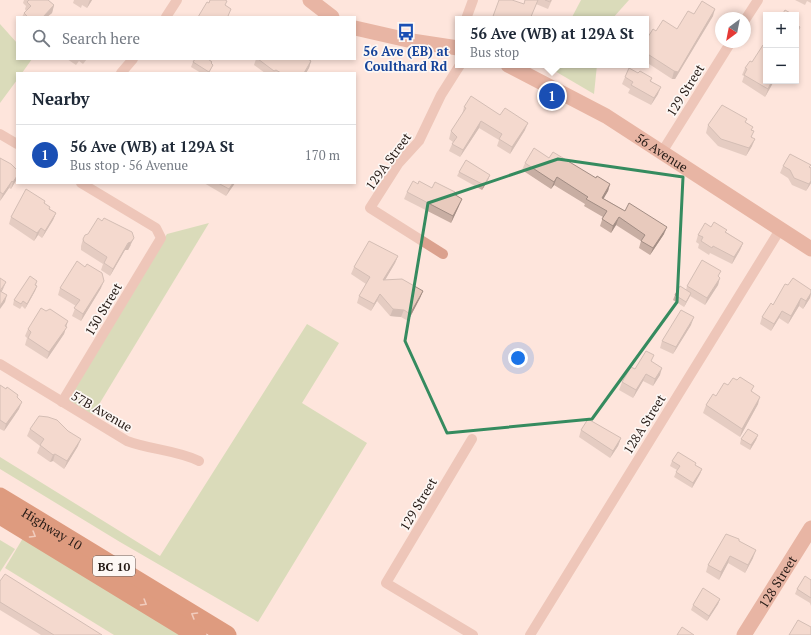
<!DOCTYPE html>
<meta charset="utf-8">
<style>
body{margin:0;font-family:"PT Serif",serif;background:#f6f6f7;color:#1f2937}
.controls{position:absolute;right:12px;top:12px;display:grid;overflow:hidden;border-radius:0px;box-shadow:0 2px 6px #0003}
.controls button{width:36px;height:36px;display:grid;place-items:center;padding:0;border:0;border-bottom:1px solid #e0e1e3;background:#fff;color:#1f2937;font:20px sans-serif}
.compass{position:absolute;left:715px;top:12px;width:36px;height:36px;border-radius:50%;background:#fff;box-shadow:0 2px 6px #0003;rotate:212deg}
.you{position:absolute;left:518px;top:358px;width:14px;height:14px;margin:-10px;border:3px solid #fff;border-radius:50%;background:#1a73e8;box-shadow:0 0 0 6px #1a73e833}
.badge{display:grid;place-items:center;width:26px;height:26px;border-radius:50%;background:#7c3aed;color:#fff;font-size:13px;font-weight:700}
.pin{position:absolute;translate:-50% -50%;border:2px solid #fff;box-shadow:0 1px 4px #0006}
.popup{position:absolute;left:455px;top:16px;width:194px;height:52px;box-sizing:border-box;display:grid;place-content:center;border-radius:0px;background:#fff;filter:drop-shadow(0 1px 3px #0005);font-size:13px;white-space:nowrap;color:#747a83}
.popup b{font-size:15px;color:#1f2937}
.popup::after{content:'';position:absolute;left:50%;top:100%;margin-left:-8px;border:8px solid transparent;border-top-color:#fff}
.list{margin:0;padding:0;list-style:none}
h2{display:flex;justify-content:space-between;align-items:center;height:52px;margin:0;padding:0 16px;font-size:17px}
h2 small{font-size:13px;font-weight:400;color:#747a83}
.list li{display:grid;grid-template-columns:26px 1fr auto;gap:12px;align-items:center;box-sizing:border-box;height:60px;padding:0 16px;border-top:1px solid #e0e1e3}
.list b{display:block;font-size:15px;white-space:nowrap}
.list p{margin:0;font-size:13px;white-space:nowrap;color:#747a83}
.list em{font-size:13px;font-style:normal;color:#747a83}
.icon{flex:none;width:22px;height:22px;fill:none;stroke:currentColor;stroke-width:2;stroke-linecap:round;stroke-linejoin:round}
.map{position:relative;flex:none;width:811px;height:635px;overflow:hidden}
.search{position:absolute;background:#fff;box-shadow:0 2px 6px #0003;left:16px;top:16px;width:340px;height:44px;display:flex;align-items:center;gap:10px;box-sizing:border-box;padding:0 14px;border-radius:0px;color:#747a83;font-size:15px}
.panel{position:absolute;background:#fff;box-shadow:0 2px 6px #0003;left:16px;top:72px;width:340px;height:112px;border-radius:0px}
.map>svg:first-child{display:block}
.green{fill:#b0cf91}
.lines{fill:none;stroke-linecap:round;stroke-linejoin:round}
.street{stroke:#dba18e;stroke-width:10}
.secondary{stroke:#cf7b5f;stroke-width:15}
.highway{stroke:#b9410e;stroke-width:19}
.wall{fill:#c8aea3}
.shaded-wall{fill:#a28d84}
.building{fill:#e8cabd;stroke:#a28d84}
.oneway{stroke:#e2ae98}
.marked{fill:none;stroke:#358b5f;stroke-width:3;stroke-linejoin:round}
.labels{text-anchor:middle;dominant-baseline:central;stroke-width:3.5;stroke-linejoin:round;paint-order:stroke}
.shield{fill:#fdf7f4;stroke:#665d59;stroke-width:1}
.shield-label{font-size:12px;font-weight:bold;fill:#261b16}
.transit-label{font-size:13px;font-weight:bold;fill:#164399;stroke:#fdf7f4}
.street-label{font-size:13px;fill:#261b16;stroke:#fdf7f4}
</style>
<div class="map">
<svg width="811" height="635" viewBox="0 0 811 635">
<rect width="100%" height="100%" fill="#fee5dc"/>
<g class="green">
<path d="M 581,0 L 629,0 L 612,19 L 571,19 Z"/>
<path d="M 0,24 L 17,43 L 17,59 L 32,59 L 22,73 L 17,73 L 17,80 L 0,103 Z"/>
<path d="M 549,65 L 597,65 L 594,94 L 548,67 Z"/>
<path d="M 209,223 L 92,416 L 66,400 L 70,388 L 167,234 Z"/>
<path d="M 307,324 L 339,343 L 302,403 L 367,443 L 258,622 L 120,542 L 0,469 L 0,457 L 160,556 Z"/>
<path d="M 23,538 L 180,635 L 114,635 L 5,568 Z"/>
<path d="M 0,540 L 15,549 L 0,572 Z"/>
</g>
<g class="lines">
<g class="street">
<path d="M 166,17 L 177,0"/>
<path d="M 466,19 L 473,0"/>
<path d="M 745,20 L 758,0"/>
<path d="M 121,73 L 133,59"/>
<path d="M 0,134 L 17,144"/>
<path d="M 662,152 L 731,42"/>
<path d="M 443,254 L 370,208 L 398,164 L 419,141 L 441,95 L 460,65"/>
<path d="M 0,364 L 127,441 C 151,450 176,450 199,461"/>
<path d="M 62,402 L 161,238 L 156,228 L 81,183"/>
<path d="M 472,439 L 386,583 L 473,635"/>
<path d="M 530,635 L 781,228"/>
</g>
<g class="secondary">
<path d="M 310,0 L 332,17"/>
<path d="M 355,28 L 412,41 L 458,48"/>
<path id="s1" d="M 508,65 L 606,116 L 811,249"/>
<path id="s2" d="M 744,635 L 811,528"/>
</g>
<g class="highway">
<path id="s3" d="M 0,497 L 227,635"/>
<path d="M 0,515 L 197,635"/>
</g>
</g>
<g class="wall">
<path d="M 24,0 L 48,0 L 54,5 L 52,13 L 47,17 L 22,17 L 24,13 L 26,11 L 25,9 L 26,6 L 23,3 Z"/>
<path d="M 74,0 L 92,0 L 87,8 L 82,5 L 81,8 L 73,3 Z"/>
<path d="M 525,0 L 552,0 L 548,9 L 536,4 L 524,4 Z"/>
<path d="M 795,0 L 811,0 L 811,3 L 807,1 L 805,5 Z"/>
<path d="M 694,14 L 713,16 L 675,79 L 672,79 L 646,62 L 646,40 L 656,31 L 677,29 Z"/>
<path d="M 764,46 L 766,81 L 774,81 L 765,97 L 742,82 L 744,76 L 742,75 L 745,68 L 752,62 Z"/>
<path d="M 67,59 L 87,59 L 83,64 L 79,61 L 76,65 Z"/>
<path d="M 256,59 L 308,59 L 311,61 L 309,68 L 306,73 L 265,73 L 254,65 Z"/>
<path d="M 193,62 L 212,64 L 213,65 L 209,73 L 201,73 L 191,67 Z"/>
<path d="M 638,73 L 652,78 L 651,81 L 658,94 L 651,105 L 628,93 L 630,89 L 622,84 L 625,77 Z"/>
<path d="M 464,107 L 500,115 L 525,130 L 510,154 L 497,146 L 499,140 L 479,128 L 460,157 L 449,151 L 453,142 L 449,139 L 451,131 L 462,115 Z"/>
<path d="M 747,119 L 745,123 L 752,130 L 752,146 L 746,156 L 718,146 L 706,133 L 708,125 Z"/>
<path d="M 0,158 L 17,170 L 17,178 L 11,189 L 9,188 L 0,201 Z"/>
<path d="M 549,158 L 610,184 L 608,191 L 603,198 L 664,234 L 650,255 L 639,248 L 641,241 L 616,225 L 611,233 L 600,226 L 603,217 L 584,206 L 585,204 L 554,185 L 551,189 L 522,170 L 525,163 Z"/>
<path d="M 783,166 L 810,167 L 811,168 L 811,183 L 806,191 L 792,185 L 788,178 L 780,173 Z"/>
<path d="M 459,172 L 490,175 L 488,180 L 482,190 L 457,176 Z"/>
<path d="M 204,183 L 235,183 L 226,196 Z"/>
<path d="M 418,184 L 454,194 L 459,206 L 451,223 L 404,199 L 407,192 Z"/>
<path d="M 45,201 L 45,204 L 50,209 L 56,213 L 53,220 L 42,238 L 38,235 L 34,241 L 9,224 L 11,217 Z"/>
<path d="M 711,227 L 726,232 L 743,243 L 740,250 L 732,264 L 710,253 L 709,255 L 698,248 L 699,244 L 696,242 L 698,235 Z"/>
<path d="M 83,239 L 131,245 L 128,250 L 125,250 L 110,276 L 101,270 L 103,264 L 81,250 L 81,246 Z"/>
<path d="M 398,256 L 395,263 L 385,280 L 423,291 L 420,298 L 408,321 L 401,317 L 390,316 L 377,301 L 371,311 L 357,303 L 359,296 L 366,284 L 351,274 L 354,267 Z"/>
<path d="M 719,277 L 718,285 L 705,305 L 690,296 L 684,307 L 673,300 L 675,295 L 686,290 L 687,286 Z"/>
<path d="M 37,281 L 36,285 L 37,286 L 35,291 L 25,309 L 22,306 L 20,309 L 13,305 L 14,300 Z"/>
<path d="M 788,285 L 811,290 L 811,294 L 810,298 L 803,309 L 799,306 L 788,324 L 779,318 L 771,331 L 760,324 L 762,317 L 773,305 Z"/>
<path d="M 60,288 L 101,288 L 81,321 L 72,316 L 76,306 L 58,295 Z"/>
<path d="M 691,325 L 673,354 L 660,348 L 662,341 Z"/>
<path d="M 66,327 L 64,334 L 47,359 L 25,345 L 27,338 L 25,336 L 28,329 Z"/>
<path d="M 651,361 L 660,375 L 653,386 L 643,381 L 633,398 L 619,390 L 622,382 L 635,369 Z"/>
<path d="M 0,385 L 6,389 L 18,395 L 17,397 L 19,409 L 4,431 L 0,429 Z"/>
<path d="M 728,385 L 752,391 L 758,404 L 740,437 L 703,413 L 706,405 Z"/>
<path d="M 30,429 L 78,446 L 64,469 L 53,461 L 50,462 L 37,453 L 40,446 L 27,436 Z"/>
<path d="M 581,430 L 621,438 L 618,446 L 610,458 L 579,437 Z"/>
<path d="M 758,435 L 756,440 L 750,450 L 740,444 L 741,439 Z"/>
<path d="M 672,461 L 695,465 L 702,469 L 700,474 L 692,488 L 674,477 L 677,470 L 670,466 Z"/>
<path d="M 739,541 L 753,558 L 745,573 L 728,563 L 719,580 L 706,572 L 708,565 Z"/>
<path d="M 811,580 L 811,606 L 810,603 L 795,594 L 797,589 Z"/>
<path d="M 0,581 L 102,635 L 41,635 L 0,610 Z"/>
<path d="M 720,599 L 718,604 L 707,621 L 691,610 L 693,605 Z"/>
</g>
<g class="shaded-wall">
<path d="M 90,0 L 92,0 L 87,8 L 89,2 Z"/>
<path d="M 54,5 L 52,13 L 47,17 L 43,17 Z"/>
<path d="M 715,9 L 713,16 L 675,79 L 672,79 L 674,71 Z"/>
<path d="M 800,27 L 798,34 L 796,37 L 796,34 Z"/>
<path d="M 311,61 L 309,68 L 306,73 L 304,73 Z"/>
<path d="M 772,81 L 774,81 L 765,97 L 768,89 Z"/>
<path d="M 661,87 L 658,94 L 651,105 L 654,98 Z"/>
<path d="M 481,121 L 479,128 L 460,157 L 463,150 Z"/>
<path d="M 528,123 L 525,130 L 510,154 L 512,147 Z"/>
<path d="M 755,139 L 752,146 L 746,156 L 749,148 Z"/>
<path d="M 490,175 L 488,180 L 482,190 L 484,185 Z"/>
<path d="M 17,176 L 17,179 L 11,189 L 13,182 Z"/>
<path d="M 557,177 L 554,185 L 551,189 L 554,182 Z"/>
<path d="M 12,181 L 9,188 L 0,201 L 3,194 Z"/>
<path d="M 811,181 L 811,183 L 806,191 L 809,184 Z"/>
<path d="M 233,183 L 235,183 L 226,196 L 229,189 Z"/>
<path d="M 610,184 L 608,191 L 600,205 L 602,198 Z"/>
<path d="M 462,199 L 459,206 L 451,223 L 453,216 Z"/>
<path d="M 56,213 L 53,220 L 42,238 L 45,231 Z"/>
<path d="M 619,217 L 616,225 L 611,233 L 613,226 Z"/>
<path d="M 667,227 L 664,234 L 650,255 L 653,248 Z"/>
<path d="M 41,228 L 38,235 L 34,241 L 37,233 Z"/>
<path d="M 134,238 L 128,250 L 125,250 L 110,276 L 113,269 L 128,243 Z"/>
<path d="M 743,243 L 740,250 L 732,264 L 734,257 Z"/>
<path d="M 398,256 L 395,263 L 381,287 L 383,280 Z"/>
<path d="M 720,278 L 718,285 L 705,305 L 707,298 Z"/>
<path d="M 104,281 L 101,288 L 81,321 L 83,314 Z"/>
<path d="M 6,282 L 3,289 L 0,295 L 0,292 Z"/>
<path d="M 37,286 L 35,291 L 25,309 L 27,304 Z"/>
<path d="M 423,291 L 420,298 L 408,321 L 410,314 Z"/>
<path d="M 691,293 L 689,298 L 684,307 L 686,302 Z"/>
<path d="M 811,293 L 810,298 L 803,309 L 806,301 Z"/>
<path d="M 380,294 L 377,301 L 371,311 L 374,304 Z"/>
<path d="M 7,295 L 5,302 L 0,309 L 0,306 Z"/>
<path d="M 801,298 L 799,306 L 788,324 L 791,316 Z"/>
<path d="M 393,309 L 404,310 L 401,317 L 390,316 Z"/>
<path d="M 782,311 L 779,318 L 771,331 L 774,324 Z"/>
<path d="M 694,317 L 691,325 L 673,354 L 676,347 Z"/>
<path d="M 68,321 L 64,334 L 47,359 L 49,352 Z"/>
<path d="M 662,368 L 660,375 L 653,386 L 655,379 Z"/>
<path d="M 646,374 L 643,381 L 633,398 L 636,390 Z"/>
<path d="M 760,397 L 758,404 L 740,437 L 742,429 Z"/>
<path d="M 22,402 L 19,409 L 4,431 L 6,424 Z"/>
<path d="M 758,435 L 756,440 L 750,450 L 751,445 Z"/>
<path d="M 621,438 L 618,446 L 610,458 L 613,451 Z"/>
<path d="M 81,439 L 78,446 L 64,469 L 67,461 Z"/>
<path d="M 55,454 L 53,461 L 50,462 L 53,455 Z"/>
<path d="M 702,469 L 700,474 L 692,488 L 693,483 Z"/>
<path d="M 756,550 L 753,558 L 745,573 L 748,565 Z"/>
<path d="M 730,556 L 728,563 L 719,580 L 721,572 Z"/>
<path d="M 720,599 L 718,604 L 707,621 L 709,616 Z"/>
</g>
<g class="building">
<path d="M 29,0 L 48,0 L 54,5 L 43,17 L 28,17 L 24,13 L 31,6 L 27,2 Z"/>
<path d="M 210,0 L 225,0 L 227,1 L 225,5 L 231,9 L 228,16 L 230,17 L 198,17 L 207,2 L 209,3 Z"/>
<path d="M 499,0 L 512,0 L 524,4 L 525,0 L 538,0 L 530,19 L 492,19 Z"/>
<path d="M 545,0 L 551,0 L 550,2 Z"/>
<path d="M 702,1 L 715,9 L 678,72 L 674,71 L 646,53 L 646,48 L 648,45 L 646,44 L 646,40 L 653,29 L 656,31 L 663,20 L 677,29 L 688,11 L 694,14 Z"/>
<path d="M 785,10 L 794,15 L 782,15 Z"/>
<path d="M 796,24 L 800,27 L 796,34 Z"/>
<path d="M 766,43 L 766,81 L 772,81 L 768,89 L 744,75 L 747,69 L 745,68 L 750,61 L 752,62 L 763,45 L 764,46 Z"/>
<path d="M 195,59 L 208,59 L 212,62 L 211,63 L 213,65 L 209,72 L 193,62 Z"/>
<path d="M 258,59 L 308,59 L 311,61 L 304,73 L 281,73 L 276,70 L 274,71 Z"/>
<path d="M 629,68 L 638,73 L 640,71 L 652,78 L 650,81 L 661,87 L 654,98 L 631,85 L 633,82 L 625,77 Z"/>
<path d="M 471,96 L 500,115 L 505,108 L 528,123 L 512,147 L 499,139 L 502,134 L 481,121 L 463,150 L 452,144 L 457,137 L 451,131 L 466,108 L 464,107 Z"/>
<path d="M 722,105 L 747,119 L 745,122 L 753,127 L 751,130 L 754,131 L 751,137 L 755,139 L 749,148 L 721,139 L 708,125 Z"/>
<path d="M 534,148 L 549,158 L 553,152 L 596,178 L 597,176 L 610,184 L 602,198 L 625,211 L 629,203 L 667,227 L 653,248 L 641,241 L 645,235 L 619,217 L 613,226 L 602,219 L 607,211 L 586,199 L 588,197 L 557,177 L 554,182 L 525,163 Z"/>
<path d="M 790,154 L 811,165 L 809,167 L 811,168 L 811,181 L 809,184 L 794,178 L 790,170 L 783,166 Z"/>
<path d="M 0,158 L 11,164 L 17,170 L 17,176 L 13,182 L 12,181 L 3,194 L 0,192 Z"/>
<path d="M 466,160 L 490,175 L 484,185 L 459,172 Z"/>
<path d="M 413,181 L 418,184 L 419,181 L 432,188 L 435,182 L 455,192 L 454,194 L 462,199 L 453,216 L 407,192 Z"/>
<path d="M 218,183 L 233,183 L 229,189 Z"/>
<path d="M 26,189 L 45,201 L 44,203 L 50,207 L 49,209 L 56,213 L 45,231 L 41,228 L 37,233 L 11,217 Z"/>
<path d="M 98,218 L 102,221 L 104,218 L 132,232 L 134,238 L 131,242 L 128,243 L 113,269 L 104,263 L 107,257 L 84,242 L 83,239 L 85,235 L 88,234 Z"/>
<path d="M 714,222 L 727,230 L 725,232 L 743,243 L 734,257 L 713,246 L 712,248 L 701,241 L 703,237 L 698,235 L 705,223 L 711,227 Z"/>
<path d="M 369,241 L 398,256 L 383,280 L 402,279 L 423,291 L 410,314 L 404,310 L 393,309 L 380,294 L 374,304 L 359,296 L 370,277 L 354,267 Z"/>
<path d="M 702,260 L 721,271 L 718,276 L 720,278 L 707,298 L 687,286 Z"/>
<path d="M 77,261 L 85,267 L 87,264 L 102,273 L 104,281 L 83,314 L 74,308 L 80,300 L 60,288 Z"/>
<path d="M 30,276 L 37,281 L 35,285 L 37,286 L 27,304 L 23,301 L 21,304 L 14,300 Z"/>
<path d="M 0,278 L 6,282 L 0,291 L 7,295 L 0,306 Z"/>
<path d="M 793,278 L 811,290 L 811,293 L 806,301 L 801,298 L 791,316 L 782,311 L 774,324 L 762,317 L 771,303 L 773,305 L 785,284 L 788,285 Z"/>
<path d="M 680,286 L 691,293 L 686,302 L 675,295 Z"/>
<path d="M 41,308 L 46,311 L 50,309 L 68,321 L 65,326 L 67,327 L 49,352 L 28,338 L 31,332 L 28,329 Z"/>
<path d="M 681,310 L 694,317 L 676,347 L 662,341 Z"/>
<path d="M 646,351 L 654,355 L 651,361 L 662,368 L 655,379 L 646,374 L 636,390 L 622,382 L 631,367 L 635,369 Z"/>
<path d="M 740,377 L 754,386 L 751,391 L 760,397 L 742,429 L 706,405 L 713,394 L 716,396 L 724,383 L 728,385 L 733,378 L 737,380 Z"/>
<path d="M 0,385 L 6,389 L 7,387 L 18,395 L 17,397 L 22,402 L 6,424 L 0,420 Z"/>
<path d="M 39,416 L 48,417 L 57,420 L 68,431 L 81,439 L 67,461 L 55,454 L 53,455 L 40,445 L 44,439 L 30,429 Z"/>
<path d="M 588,419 L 621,438 L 613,451 L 581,430 Z"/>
<path d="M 748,429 L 758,435 L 751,445 L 741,439 Z"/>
<path d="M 678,452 L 696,463 L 695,465 L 702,469 L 693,483 L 676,472 L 680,466 L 672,461 Z"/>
<path d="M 726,534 L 739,539 L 739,541 L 756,550 L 748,565 L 730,556 L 721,572 L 708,565 Z"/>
<path d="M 5,574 L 102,635 L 54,635 L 0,602 L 0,581 Z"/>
<path d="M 805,576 L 811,580 L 811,598 L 797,589 Z"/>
<path d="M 703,588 L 720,599 L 709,616 L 693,605 Z"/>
<path d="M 798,620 L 811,627 L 811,635 L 789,635 Z"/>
<path d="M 682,627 L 694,635 L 677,635 Z"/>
</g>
<defs><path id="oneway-chevron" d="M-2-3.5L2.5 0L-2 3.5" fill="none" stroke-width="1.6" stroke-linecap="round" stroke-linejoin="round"/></defs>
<g class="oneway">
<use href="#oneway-chevron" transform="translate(33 535) rotate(31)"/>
<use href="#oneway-chevron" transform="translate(144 603) rotate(31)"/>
<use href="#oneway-chevron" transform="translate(194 615) rotate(-149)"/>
</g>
<path d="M0 0H811V635H0ZM 558,159 L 683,177 L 677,302 L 592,419 L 447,433 L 405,341 L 428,203 Z" fill="#fee5dc" fill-opacity=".55" fill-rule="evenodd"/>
<path class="marked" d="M 558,159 L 683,177 L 677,302 L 592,419 L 447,433 L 405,341 L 428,203 Z"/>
<defs>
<g id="bus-bare" transform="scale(1.38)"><path d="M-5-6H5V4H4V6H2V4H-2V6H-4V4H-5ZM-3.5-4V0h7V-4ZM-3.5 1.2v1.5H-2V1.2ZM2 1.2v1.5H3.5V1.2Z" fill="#1a4fb4" stroke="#fdf7f4" stroke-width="2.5" paint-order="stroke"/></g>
</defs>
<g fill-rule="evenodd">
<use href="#bus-bare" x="406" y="32"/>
</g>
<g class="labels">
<rect class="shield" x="93" y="556" width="42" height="20" rx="3"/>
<g class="shield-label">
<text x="114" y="566">BC 10</text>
</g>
<g class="transit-label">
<text x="406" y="51">56 Ave (EB) at<tspan x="406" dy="15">Coulthard Rd</tspan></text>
</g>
<g class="street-label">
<text transform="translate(685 90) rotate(-58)">129 Street</text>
<text stroke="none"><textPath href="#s1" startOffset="177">56 Avenue</textPath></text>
<text transform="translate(388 161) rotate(-54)">129A Street</text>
<text transform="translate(103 309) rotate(-59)">130 Street</text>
<text transform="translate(102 411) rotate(30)">57B Avenue</text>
<text transform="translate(644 424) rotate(-58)">128A Street</text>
<text transform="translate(418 504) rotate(-59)">129 Street</text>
<text stroke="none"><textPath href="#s3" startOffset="61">Highway 10</textPath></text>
<text stroke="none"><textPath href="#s2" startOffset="63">128 Street</textPath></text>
</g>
</g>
</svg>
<div class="controls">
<button>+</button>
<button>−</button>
</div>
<svg class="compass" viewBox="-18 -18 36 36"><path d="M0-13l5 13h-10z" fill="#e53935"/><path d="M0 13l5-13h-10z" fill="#747a83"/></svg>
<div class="you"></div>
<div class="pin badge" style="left:552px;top:96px;background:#1a4fb4">1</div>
<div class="popup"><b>56 Ave (WB) at 129A St</b>Bus stop</div>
<div class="search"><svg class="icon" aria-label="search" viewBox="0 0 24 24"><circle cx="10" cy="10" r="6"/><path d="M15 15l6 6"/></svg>Search here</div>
<section class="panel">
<h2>Nearby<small></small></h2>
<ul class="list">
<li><span class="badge" style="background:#1a4fb4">1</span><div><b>56 Ave (WB) at 129A St</b><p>Bus stop · 56 Avenue</p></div><em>170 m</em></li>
</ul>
</section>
</div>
